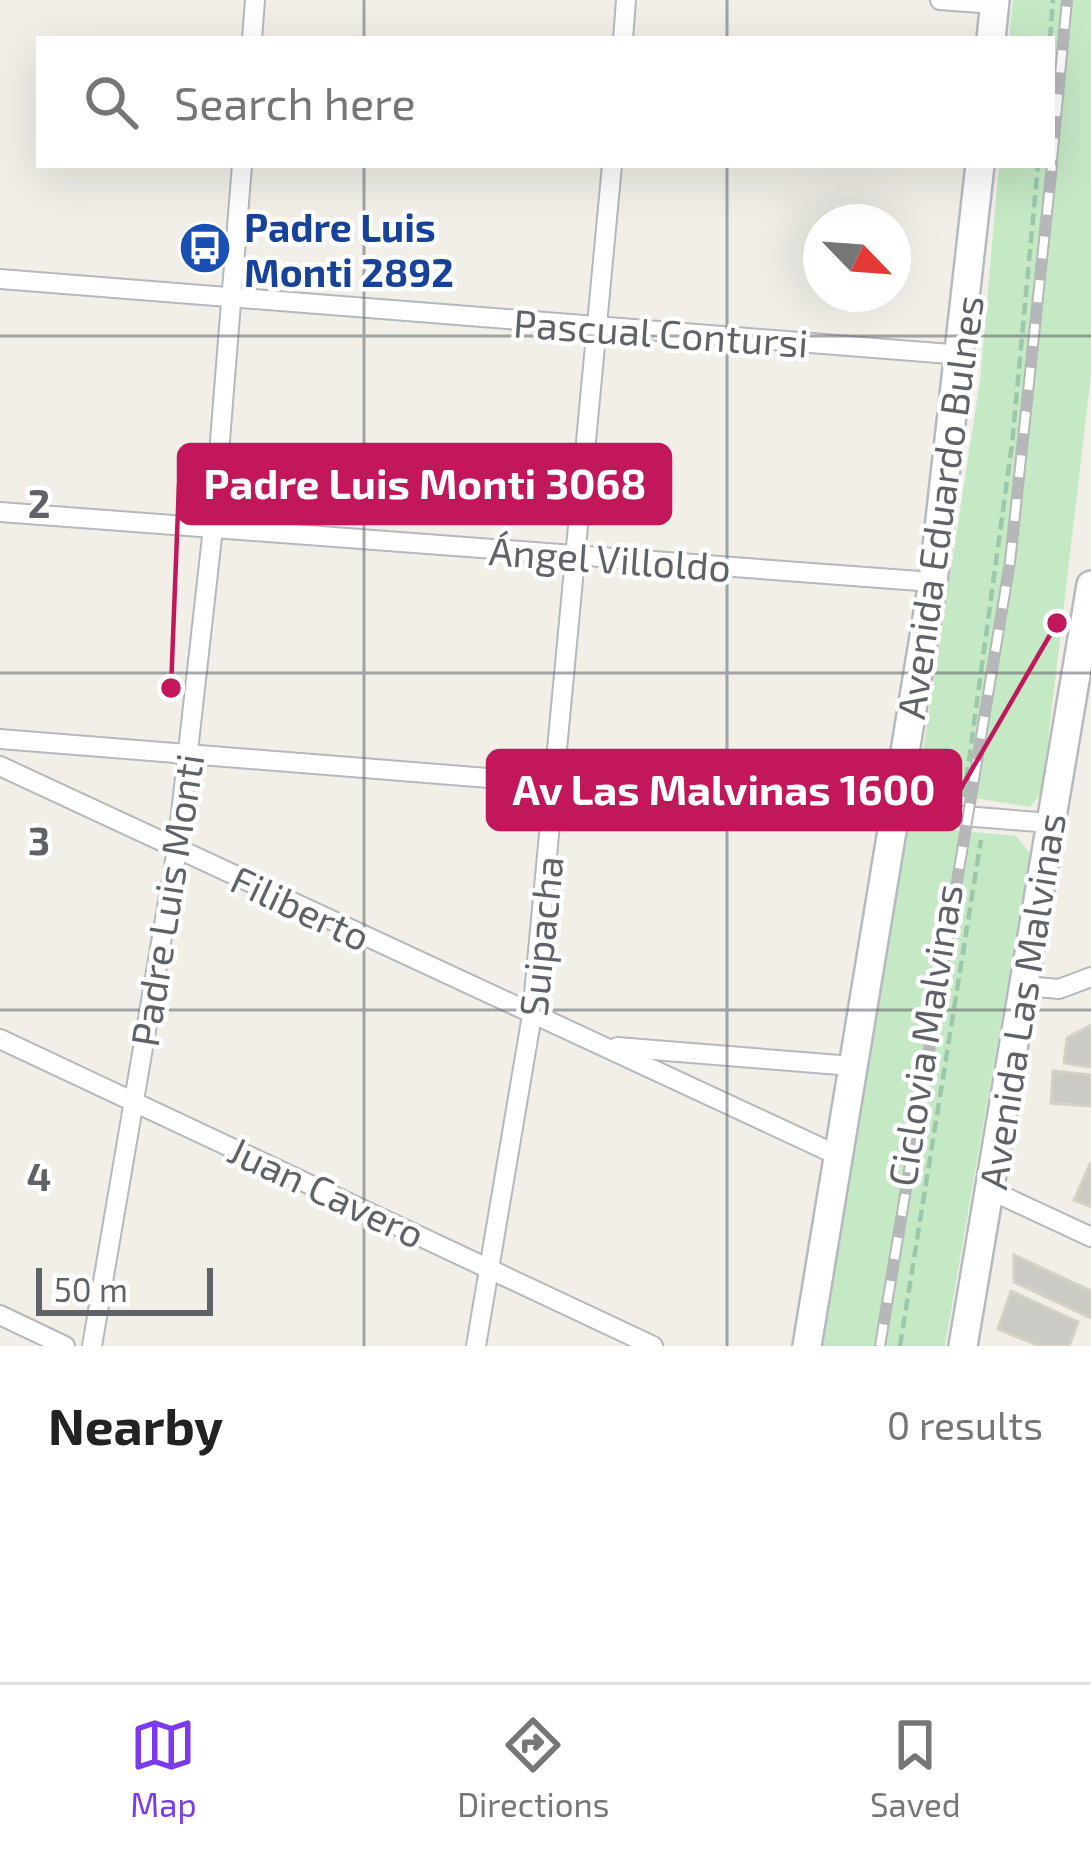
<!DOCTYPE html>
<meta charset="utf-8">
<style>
body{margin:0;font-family:"Exo 2",sans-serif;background:#f6f6f6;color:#222}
.compass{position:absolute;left:803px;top:204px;width:108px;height:108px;border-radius:50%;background:#fff;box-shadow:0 12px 48px #0002;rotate:115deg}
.scale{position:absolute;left:36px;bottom:30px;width:177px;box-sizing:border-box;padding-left:12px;border:6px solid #5f6368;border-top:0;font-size:33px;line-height:42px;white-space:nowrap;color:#5f6368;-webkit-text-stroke:9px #fff;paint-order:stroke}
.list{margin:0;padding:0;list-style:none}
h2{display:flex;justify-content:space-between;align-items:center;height:156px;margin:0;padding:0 48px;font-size:51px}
h2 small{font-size:39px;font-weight:400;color:#767676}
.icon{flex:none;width:66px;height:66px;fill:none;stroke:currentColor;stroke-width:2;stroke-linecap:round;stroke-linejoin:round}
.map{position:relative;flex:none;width:1091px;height:1346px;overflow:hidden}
.search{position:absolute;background:#fff;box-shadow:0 12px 48px #0002;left:36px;right:36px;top:36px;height:132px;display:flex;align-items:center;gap:30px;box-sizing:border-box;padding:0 42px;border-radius:0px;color:#767676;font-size:45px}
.sheet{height:336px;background:#fff}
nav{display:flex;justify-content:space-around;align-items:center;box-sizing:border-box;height:168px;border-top:3px solid #e0e0e0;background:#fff;font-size:33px;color:#767676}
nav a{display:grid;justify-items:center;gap:6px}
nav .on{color:#7c3aed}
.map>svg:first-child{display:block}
.green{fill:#c5e8c5}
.building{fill:#cccac5;stroke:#d6d1c6;stroke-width:3}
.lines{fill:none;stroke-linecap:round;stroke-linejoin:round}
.street-casing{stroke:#b5b8bc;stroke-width:22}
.secondary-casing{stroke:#b6babf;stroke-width:32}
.path{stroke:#9cc7a9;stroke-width:4.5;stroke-dasharray:12 6;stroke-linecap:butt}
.street{stroke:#fff;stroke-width:18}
.secondary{stroke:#fff;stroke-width:27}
.rail-casing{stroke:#b6b7b8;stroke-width:12}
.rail{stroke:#fff;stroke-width:8;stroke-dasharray:22;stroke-linecap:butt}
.grid{fill:none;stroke:#5f6368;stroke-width:3;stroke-opacity:0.55}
.labels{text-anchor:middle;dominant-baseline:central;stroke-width:9;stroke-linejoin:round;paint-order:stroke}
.transit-label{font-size:39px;font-weight:bold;fill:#164399;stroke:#fff;text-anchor:start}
.street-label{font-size:39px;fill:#5f6368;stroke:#fff}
.grid-label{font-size:39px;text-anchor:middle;font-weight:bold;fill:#5f6368;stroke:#fff;stroke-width:9;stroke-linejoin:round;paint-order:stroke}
.leader{fill:none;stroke:#c2185b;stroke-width:4.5}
.callout-dot{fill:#c2185b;stroke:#fff;stroke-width:4.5}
.callout{fill:#c2185b;stroke:#c2185b;stroke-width:4.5}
.callout-label{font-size:42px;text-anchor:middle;font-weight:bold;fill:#fff}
</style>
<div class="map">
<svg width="1091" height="1346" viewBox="0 0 1091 1346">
<rect width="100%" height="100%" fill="#f1efe8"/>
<g class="green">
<path d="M 1013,0 L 1091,0 L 1091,375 L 1042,792 L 1030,807 L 941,793 L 921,763 L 980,381 L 999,165 L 1052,165 L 1052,39 L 1009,39 Z"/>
<path d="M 911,826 L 1016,836 L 1030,853 L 945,1346 L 814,1346 L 900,849 Z"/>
</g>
<g class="building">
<path d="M 1091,1025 L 1091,1067 L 1064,1063 L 1067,1038 Z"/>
<path d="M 1053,1071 L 1091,1075 L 1091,1106 L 1051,1103 Z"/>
<path d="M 1091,1162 L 1091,1207 L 1074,1200 Z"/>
<path d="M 1014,1255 L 1091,1291 L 1091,1318 L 1014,1282 Z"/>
<path d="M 1011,1291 L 1078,1322 L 1069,1346 L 1039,1346 L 998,1329 Z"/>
</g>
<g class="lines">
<g class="street-casing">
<g id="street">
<path d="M 940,0 L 994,4"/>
<path d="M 252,39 L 255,0"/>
<path d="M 623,39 L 626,0"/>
<path d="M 0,279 L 963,355"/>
<path d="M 0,512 L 933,582"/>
<path d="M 0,739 L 1051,823"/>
<path d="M 0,766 L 839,1156"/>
<path d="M 1025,986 L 1059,989 L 1091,977"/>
<path d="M 0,1039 L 653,1346"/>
<path d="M 617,1047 L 852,1066"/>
<path d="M 990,1190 L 1091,1237"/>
<path d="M 0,1315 L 65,1346"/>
<path d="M 92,1346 L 177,849 L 213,528 L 242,165"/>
<path d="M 476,1346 L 532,1015 L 612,165"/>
</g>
</g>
<g class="secondary-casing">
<g id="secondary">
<path d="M 991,39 L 995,0"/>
<path d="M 807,1346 L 933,582 L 980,165"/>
<path d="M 963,1346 L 1091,585"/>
</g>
</g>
<g class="path">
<path d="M 1050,39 L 1053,0"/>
<path d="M 964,797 L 1012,444 L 1038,165"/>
<path d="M 900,1346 L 981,840"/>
</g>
<use href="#street" class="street"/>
<use href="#secondary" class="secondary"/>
<g class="rail-casing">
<g id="rail">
<path d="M 1052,160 L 1067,0"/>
<path d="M 880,1346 L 1010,562 L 1052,165"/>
</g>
</g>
<use href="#rail" class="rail"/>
</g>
<path class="grid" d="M 364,0 L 364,39M 727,0 L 727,39M 364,165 L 364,1346M 727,165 L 727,1346M 0,336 L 1091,336M 0,673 L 1091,673M 0,1010 L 1091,1010"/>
<defs>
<g id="bus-disc" transform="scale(2.7)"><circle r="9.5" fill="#1a4fb4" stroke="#fff"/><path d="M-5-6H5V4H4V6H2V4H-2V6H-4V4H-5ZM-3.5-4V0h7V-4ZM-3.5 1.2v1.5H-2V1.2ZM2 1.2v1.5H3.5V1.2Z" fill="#fff"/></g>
</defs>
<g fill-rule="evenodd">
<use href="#bus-disc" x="205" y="248"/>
</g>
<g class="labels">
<g class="transit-label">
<text x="244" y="226">Padre Luis<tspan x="244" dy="45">Monti 2892</tspan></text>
</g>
<g class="street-label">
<text transform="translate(661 332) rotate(4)">Pascual Contursi</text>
<text transform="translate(939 507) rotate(-82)">Avenida Eduardo Bulnes</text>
<text transform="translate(610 558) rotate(4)">Ángel Villoldo</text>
<text transform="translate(166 900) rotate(-81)">Padre Luis Monti</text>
<text transform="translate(301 907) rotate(25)">Filiberto</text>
<text transform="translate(540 936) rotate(-84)">Suipacha</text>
<text transform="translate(1021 1001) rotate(-81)">Avenida Las Malvinas</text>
<text transform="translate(924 1035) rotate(-81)">Ciclovia Malvinas</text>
<text transform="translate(327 1191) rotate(25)">Juan Cavero</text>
</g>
</g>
<g class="grid-label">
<text x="39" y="518">2</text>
<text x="39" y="855">3</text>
<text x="39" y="1191">4</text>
</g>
<path class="leader" d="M171 688L179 484M1057 623L960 790"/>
<g class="callout-dot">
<circle cx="171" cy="688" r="12"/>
<circle cx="1057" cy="623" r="12"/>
</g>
<g class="callout">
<rect x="179" y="445" width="491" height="78" rx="12"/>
<rect x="488" y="751" width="472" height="78" rx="12"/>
</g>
<g class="callout-label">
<text x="425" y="499">Padre Luis Monti 3068</text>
<text x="724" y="805">Av Las Malvinas 1600</text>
</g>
</svg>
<svg class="compass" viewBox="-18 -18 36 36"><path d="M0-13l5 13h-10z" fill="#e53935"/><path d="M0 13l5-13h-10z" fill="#767676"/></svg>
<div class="scale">50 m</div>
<div class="search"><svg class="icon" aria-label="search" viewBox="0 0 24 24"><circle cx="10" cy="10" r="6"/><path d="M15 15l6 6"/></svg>Search here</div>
</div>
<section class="sheet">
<h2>Nearby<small>0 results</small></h2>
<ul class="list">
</ul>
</section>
<nav>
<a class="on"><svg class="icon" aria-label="map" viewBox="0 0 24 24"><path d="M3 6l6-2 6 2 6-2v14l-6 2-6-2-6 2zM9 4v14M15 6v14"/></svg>Map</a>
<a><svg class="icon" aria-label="directions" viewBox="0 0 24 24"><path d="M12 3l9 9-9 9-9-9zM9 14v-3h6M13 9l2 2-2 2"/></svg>Directions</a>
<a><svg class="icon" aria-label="saved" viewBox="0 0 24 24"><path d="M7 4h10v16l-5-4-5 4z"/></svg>Saved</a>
</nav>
